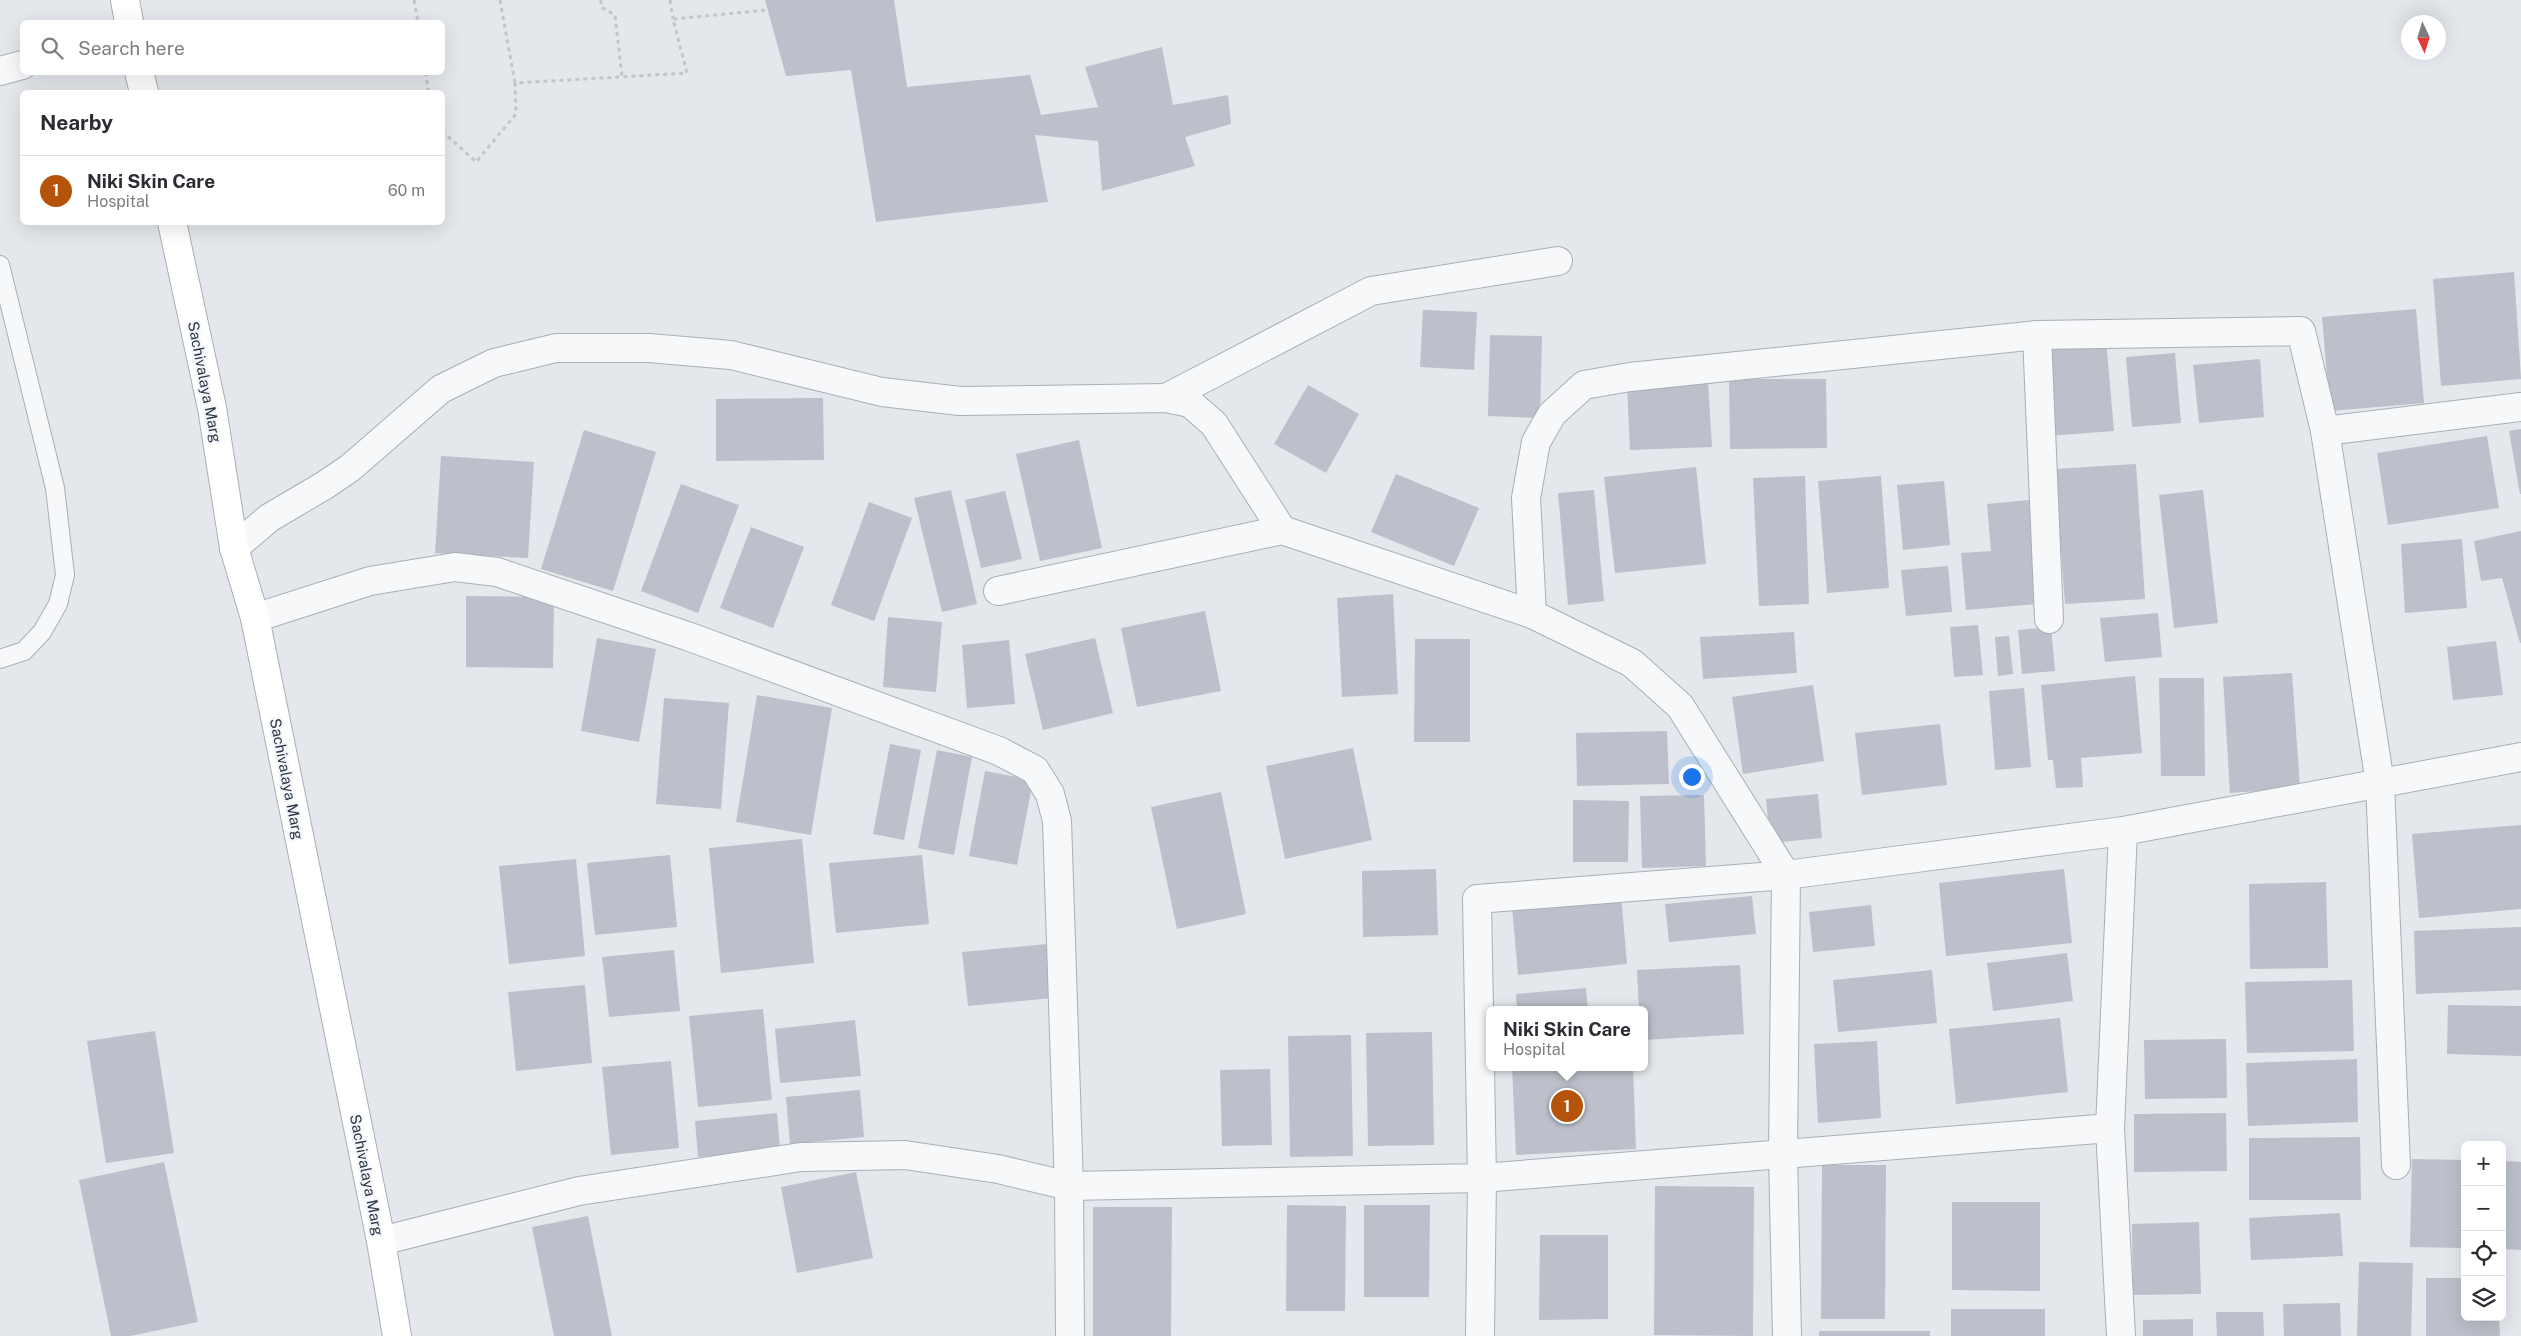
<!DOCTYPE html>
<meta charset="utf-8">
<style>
body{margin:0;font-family:"Public Sans",sans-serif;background:#f2f2f3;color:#2b2b33}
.controls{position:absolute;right:15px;bottom:15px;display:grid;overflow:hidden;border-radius:8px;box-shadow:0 5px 20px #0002}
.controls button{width:45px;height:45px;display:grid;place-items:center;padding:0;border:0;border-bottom:1px solid #e1e1e2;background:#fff;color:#2b2b33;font:25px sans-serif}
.compass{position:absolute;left:2401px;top:15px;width:45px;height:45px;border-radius:50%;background:#fff;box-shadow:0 5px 20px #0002;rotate:176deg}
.you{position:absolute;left:1691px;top:776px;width:18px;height:18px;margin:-12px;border:4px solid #fff;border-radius:50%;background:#1a73e8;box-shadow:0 0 0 8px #1a73e833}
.badge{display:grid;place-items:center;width:32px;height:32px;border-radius:50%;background:#b45309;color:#fff;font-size:16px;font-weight:700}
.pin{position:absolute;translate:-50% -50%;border:2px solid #fff;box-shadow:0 1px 5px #0006}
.popup{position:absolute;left:1486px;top:1006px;width:162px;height:65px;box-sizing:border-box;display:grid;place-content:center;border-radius:8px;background:#fff;filter:drop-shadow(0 1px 4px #0005);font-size:16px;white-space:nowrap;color:#7c7c81}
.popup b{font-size:19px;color:#2b2b33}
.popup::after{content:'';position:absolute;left:50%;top:100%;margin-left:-10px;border:10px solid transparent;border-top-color:#fff}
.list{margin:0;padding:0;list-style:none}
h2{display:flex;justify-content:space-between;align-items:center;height:65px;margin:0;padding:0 20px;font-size:21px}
h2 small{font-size:16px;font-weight:400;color:#7c7c81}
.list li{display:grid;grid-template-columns:32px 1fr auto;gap:15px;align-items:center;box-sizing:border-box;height:70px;padding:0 20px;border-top:1px solid #e1e1e2}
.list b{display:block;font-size:19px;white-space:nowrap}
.list p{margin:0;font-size:16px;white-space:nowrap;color:#7c7c81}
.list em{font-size:16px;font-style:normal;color:#7c7c81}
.icon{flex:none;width:28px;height:28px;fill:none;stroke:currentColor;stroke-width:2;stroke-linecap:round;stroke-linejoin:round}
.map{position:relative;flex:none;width:2521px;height:1336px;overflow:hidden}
.search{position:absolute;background:#fff;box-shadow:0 5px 20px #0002;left:20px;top:20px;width:425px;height:55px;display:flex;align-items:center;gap:12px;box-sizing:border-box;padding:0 18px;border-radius:8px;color:#7c7c81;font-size:19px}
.panel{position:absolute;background:#fff;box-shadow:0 5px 20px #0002;left:20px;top:90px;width:425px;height:135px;border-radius:8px}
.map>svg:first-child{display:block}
.building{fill:#bbc0ca}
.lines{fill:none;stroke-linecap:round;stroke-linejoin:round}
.service-casing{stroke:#a9aeb7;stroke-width:20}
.minor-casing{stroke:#a9aeb7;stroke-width:30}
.secondary-casing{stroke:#a9aeb7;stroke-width:30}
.path{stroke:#c2c5cb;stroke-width:3;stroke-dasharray:4 4;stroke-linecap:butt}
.service{stroke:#f7f8fa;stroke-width:18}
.minor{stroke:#f7f8fa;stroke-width:28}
.secondary{stroke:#fff;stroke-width:28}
.labels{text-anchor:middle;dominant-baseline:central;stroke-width:4.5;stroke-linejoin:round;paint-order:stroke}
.street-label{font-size:15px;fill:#2b3445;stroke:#f4f6f9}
</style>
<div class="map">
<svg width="2521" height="1336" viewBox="0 0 2521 1336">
<rect width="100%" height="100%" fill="#e4e7ec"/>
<g class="building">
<path d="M 765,0 L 894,0 L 907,87 L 1030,75 L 1041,115 L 1098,107 L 1085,67 L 1162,47 L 1173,105 L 1228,95 L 1231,124 L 1185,137 L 1195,166 L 1102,191 L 1098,141 L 1035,135 L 1048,202 L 876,222 L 851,70 L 786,76 Z"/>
<path d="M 2514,272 L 2521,379 L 2441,386 L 2433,279 Z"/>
<path d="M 2416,309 L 2424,403 L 2330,411 L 2322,317 Z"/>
<path d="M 1423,310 L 1477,312 L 1474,370 L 1420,367 Z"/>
<path d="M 1490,335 L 1542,336 L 1540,418 L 1488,416 Z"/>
<path d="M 2106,339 L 2114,431 L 2048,436 L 2040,345 Z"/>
<path d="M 2175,353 L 2181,423 L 2132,427 L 2126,357 Z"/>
<path d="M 2260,359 L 2264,417 L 2199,423 L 2193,365 Z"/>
<path d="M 1729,379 L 1826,379 L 1827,448 L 1730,449 Z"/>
<path d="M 1708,383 L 1712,447 L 1630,450 L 1627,387 Z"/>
<path d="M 1308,385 L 1359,414 L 1326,473 L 1274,444 Z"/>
<path d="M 823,398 L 824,460 L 716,461 L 716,399 Z"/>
<path d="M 2521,429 L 2521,494 L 2520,494 L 2509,431 Z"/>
<path d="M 584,430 L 656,452 L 613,591 L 541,569 Z"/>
<path d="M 2487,436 L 2499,508 L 2388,525 L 2377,453 Z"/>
<path d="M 1079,440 L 1102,548 L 1040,561 L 1016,454 Z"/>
<path d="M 441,456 L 534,462 L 528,558 L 435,553 Z"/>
<path d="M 2136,464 L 2145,599 L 2065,604 L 2055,469 Z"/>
<path d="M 1696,467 L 1706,564 L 1615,573 L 1604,477 Z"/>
<path d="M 1396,474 L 1479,508 L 1454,566 L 1371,532 Z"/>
<path d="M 1805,476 L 1809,604 L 1759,606 L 1753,478 Z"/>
<path d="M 1881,476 L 1889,588 L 1827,593 L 1818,481 Z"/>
<path d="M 1944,481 L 1950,545 L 1903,550 L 1897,485 Z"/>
<path d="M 681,484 L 739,505 L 698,613 L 641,591 Z"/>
<path d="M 951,490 L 977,604 L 942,612 L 914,498 Z"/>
<path d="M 1594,490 L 1604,601 L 1568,605 L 1558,493 Z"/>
<path d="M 2203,490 L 2218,623 L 2174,628 L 2159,495 Z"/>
<path d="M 1005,491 L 1022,559 L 981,568 L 965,500 Z"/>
<path d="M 2029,500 L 2038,604 L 1966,610 L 1961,553 L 1991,551 L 1987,504 Z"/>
<path d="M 869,502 L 912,518 L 874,621 L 831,605 Z"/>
<path d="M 751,527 L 804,547 L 773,628 L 720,608 Z"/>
<path d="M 2521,531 L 2521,643 L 2520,643 L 2502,578 L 2481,581 L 2474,541 Z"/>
<path d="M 2462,539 L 2467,608 L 2405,613 L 2401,544 Z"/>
<path d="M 1948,566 L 1952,612 L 1906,616 L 1901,570 Z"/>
<path d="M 1393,594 L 1398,694 L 1342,697 L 1337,598 Z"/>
<path d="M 466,596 L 554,597 L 553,668 L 466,667 Z"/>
<path d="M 1205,611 L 1221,691 L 1137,707 L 1121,628 Z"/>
<path d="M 2158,613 L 2162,657 L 2105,662 L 2100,618 Z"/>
<path d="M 888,617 L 942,622 L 936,692 L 883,687 Z"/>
<path d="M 1978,625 L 1983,675 L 1954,677 L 1950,627 Z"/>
<path d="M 2051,627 L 2055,671 L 2022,674 L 2018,630 Z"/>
<path d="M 1794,632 L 1797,673 L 1703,679 L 1700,637 Z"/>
<path d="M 2009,636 L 2013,674 L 1998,676 L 1995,637 Z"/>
<path d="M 597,638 L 656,649 L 639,742 L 581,731 Z"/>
<path d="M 1095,638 L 1113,713 L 1043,730 L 1025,654 Z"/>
<path d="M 1415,639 L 1470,639 L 1470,742 L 1414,742 Z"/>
<path d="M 1009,640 L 1015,704 L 967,708 L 962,645 Z"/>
<path d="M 2496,641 L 2503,695 L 2453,700 L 2447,647 Z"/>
<path d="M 2292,673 L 2300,788 L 2230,793 L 2223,677 Z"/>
<path d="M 2135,676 L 2142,753 L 2081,758 L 2083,787 L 2056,788 L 2053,760 L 2048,760 L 2041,685 Z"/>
<path d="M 2159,678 L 2204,678 L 2205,776 L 2161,776 Z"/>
<path d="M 1813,685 L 1824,761 L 1743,774 L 1732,697 Z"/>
<path d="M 2024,688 L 2031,767 L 1995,770 L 1989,691 Z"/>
<path d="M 757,695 L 832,708 L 811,835 L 736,822 Z"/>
<path d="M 664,698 L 729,703 L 721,809 L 656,804 Z"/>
<path d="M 1940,724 L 1947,785 L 1862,795 L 1855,733 Z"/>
<path d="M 1667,731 L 1669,784 L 1577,786 L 1576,733 Z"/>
<path d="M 890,744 L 921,750 L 904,840 L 873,834 Z"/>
<path d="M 1353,748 L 1372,840 L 1285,859 L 1266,766 Z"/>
<path d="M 937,750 L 972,757 L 954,855 L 918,848 Z"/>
<path d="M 985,771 L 1033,780 L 1017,865 L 969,856 Z"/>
<path d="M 1221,792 L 1246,914 L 1177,929 L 1151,807 Z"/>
<path d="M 1818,794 L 1822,838 L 1770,843 L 1766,799 Z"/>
<path d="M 1704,795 L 1706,866 L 1642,868 L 1640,796 Z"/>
<path d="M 1573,800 L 1629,801 L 1628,862 L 1573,862 Z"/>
<path d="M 2521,825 L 2521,909 L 2419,918 L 2412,834 Z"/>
<path d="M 802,839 L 814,963 L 721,973 L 709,848 Z"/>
<path d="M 670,855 L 677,927 L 595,935 L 587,863 Z"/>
<path d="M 922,855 L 929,924 L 836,933 L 829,863 Z"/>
<path d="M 576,859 L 585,956 L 509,964 L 499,866 Z"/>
<path d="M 1436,869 L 1438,935 L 1363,937 L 1362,871 Z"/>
<path d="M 2064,869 L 2072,943 L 1946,956 L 1939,883 Z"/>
<path d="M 2326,882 L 2328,968 L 2250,969 L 2249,884 Z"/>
<path d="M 1621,895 L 1627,964 L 1518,975 L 1512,906 Z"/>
<path d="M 1752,896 L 1756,934 L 1669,942 L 1665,904 Z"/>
<path d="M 1871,905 L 1875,946 L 1813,952 L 1809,912 Z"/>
<path d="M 2521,927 L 2521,990 L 2416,994 L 2414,931 Z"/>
<path d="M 1047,944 L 1052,998 L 968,1006 L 962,952 Z"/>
<path d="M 674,950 L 680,1011 L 609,1017 L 602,957 Z"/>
<path d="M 2067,953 L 2073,1001 L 1993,1011 L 1987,963 Z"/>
<path d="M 1740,965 L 1744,1034 L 1644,1040 L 1644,1010 L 1639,1010 L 1637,970 Z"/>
<path d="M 1932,970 L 1937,1023 L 1838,1032 L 1833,980 Z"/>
<path d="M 2352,980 L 2354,1051 L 2247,1053 L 2245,982 Z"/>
<path d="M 585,985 L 592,1063 L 516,1071 L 508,992 Z"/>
<path d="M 1586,988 L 1588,1010 L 1517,1010 L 1516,994 Z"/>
<path d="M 2448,1005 L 2521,1006 L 2521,1056 L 2447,1054 Z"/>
<path d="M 763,1009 L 772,1100 L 698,1107 L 689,1016 Z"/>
<path d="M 2060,1018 L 2068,1092 L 1956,1104 L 1949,1029 Z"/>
<path d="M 855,1020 L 861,1076 L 780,1083 L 775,1029 Z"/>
<path d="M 155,1031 L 174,1153 L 106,1163 L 87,1041 Z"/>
<path d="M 1432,1032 L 1434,1145 L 1368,1146 L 1366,1033 Z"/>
<path d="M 1351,1035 L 1353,1156 L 1290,1157 L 1288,1036 Z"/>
<path d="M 2226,1039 L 2227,1098 L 2145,1099 L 2144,1040 Z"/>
<path d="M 1877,1041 L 1881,1118 L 1818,1123 L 1814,1044 Z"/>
<path d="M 2357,1059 L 2358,1122 L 2248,1126 L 2246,1063 Z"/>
<path d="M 671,1061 L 679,1148 L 611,1155 L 602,1067 Z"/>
<path d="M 1512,1067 L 1633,1067 L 1636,1149 L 1516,1155 Z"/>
<path d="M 1270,1069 L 1272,1145 L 1222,1146 L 1220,1070 Z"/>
<path d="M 860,1090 L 864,1137 L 790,1144 L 786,1097 Z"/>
<path d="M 777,1113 L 780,1149 L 698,1157 L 695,1121 Z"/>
<path d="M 2226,1113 L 2227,1171 L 2134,1172 L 2134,1114 Z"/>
<path d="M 2360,1137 L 2361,1200 L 2249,1200 L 2249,1138 Z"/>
<path d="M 2412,1159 L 2465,1160 L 2465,1248 L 2410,1247 Z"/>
<path d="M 2502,1161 L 2521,1162 L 2521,1250 L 2502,1249 Z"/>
<path d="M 164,1162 L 198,1322 L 130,1336 L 111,1336 L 79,1180 Z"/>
<path d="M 1822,1165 L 1886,1165 L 1885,1319 L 1821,1319 Z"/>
<path d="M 856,1172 L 873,1258 L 797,1273 L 781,1187 Z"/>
<path d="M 1655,1186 L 1754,1187 L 1753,1336 L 1654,1335 Z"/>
<path d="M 1952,1202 L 2040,1202 L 2040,1291 L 1952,1290 Z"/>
<path d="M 1287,1205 L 1346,1206 L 1345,1311 L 1286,1311 Z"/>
<path d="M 1364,1205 L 1430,1205 L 1429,1297 L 1364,1297 Z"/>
<path d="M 1093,1207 L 1172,1207 L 1171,1336 L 1093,1336 Z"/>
<path d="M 2340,1213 L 2343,1256 L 2251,1260 L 2249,1218 Z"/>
<path d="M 588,1216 L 612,1336 L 554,1336 L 532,1227 Z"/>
<path d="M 2199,1222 L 2201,1294 L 2133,1295 L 2132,1224 Z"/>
<path d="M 1540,1235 L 1608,1235 L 1608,1319 L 1539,1320 Z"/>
<path d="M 2359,1262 L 2413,1263 L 2411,1336 L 2357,1336 Z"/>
<path d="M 2426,1278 L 2465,1278 L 2465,1317 L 2499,1317 L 2500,1336 L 2426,1336 Z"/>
<path d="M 2340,1303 L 2341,1336 L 2284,1336 L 2283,1304 Z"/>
<rect x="1951" y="1309" width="94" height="27"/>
<path d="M 2216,1312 L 2263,1312 L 2264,1336 L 2217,1336 Z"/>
<path d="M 2193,1319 L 2193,1336 L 2143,1336 L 2143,1320 Z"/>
<rect x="1819" y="1331" width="111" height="5"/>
</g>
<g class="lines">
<g class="service-casing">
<path id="service" d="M 0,265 L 55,488 L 65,575 L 58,604 L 42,632 L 24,651 L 0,659"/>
</g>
<g class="minor-casing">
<g id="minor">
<path d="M 0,71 L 22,65"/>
<path d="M 2037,335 L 2049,619"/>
<path d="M 1166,398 L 1371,291 L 1558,261"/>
<path d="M 2325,431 L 2521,407"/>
<path d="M 234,548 L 269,518 L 325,485 L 350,468 L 441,389 L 494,363 L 556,348 L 649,348 L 731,355 L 882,392 L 960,401 L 1166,398 L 1190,403 L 1214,424 L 1282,530"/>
<path d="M 998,591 L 1282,530 L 1532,614 L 1632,663 L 1680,706 L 1786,875 L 1783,1155 L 1787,1336"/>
<path d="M 1532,614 L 1526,498 L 1536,442 L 1552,414 L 1584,385 L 1630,377 L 2037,335 L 2301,331 L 2325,431 L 2380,783 L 2396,1165"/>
<path d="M 255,618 L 370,581 L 455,567 L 497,572 L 690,637 L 999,751 L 1035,770 L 1050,794 L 1057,821 L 1069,1186 L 998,1169 L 905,1155 L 801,1157 L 579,1191 L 381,1241"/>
<path d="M 2110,1128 L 2123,831 L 2521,757"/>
<path d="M 1070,1336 L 1069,1186 L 1482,1178 L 1477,899 L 1786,875 L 2123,831"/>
<path d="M 1480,1336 L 1482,1178 L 2110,1128 L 2121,1336"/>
</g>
</g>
<g class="secondary-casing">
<g id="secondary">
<path d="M 125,0 L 129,22"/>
<path d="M 139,72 L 144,92"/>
<path d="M 172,222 L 212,408 L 234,548 L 255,618 L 381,1241 L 397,1336"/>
</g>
</g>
<g class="path">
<path d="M 414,0 L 418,22"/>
<path d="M 500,0 L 515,83"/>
<path d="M 601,0 L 601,7 L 615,15 L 622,77"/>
<path d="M 670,0 L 673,19"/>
<path d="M 426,72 L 428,92"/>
<path d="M 442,131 L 476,162 L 516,114 L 515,83 L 687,73 L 673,19 L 767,10"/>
</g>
<use href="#service" class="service"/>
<use href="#minor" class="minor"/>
<use href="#secondary" class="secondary"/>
</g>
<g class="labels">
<g class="street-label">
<text transform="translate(205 382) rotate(79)">Sachivalaya Marg</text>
<text transform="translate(287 779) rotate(79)">Sachivalaya Marg</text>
<text transform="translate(367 1175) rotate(79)">Sachivalaya Marg</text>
</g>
</g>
</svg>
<div class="controls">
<button>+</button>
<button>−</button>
<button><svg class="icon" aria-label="locate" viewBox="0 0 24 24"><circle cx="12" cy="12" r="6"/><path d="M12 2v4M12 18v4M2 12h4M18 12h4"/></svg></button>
<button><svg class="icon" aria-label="layers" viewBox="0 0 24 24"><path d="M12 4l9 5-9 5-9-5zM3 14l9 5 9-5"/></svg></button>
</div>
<svg class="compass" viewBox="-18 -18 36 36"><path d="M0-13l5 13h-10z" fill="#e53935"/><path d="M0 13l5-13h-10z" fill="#7c7c81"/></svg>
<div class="you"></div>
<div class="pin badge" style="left:1567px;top:1106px">1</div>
<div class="popup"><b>Niki Skin Care</b>Hospital</div>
<div class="search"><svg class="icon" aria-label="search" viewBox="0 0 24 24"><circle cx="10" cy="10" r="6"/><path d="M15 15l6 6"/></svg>Search here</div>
<section class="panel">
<h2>Nearby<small></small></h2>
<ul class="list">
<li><span class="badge">1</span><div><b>Niki Skin Care</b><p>Hospital</p></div><em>60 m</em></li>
</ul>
</section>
</div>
